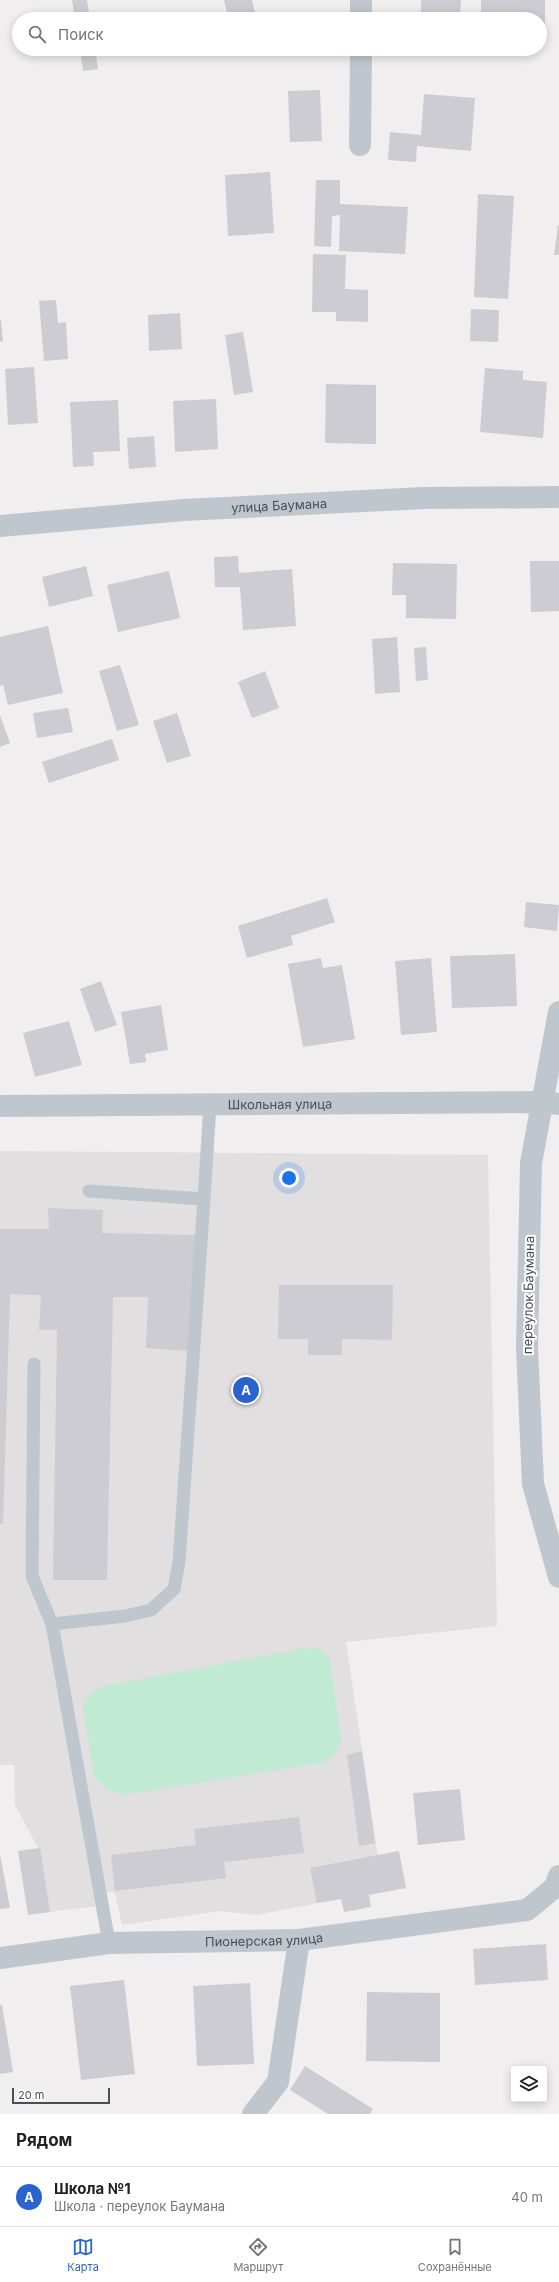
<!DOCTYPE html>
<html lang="ru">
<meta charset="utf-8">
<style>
body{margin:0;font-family:Inter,sans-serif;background:#f2f2f2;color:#202124}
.controls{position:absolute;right:12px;bottom:12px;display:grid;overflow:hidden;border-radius:4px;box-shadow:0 2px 10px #0003}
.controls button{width:36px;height:36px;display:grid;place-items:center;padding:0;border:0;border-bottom:1px solid #e0e0e0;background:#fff;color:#202124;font:20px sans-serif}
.scale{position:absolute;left:12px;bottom:10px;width:98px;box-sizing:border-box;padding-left:4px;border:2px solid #484f59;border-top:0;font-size:11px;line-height:14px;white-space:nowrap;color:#484f59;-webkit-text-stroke:3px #fff;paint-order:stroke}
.you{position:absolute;left:289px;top:1178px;width:14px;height:14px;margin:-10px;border:3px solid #fff;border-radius:50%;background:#1a73e8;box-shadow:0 0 0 6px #1a73e833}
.badge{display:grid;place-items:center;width:26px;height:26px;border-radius:50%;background:#2a62ce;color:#fff;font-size:13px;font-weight:700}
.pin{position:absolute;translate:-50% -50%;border:2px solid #fff;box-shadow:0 1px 4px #0006}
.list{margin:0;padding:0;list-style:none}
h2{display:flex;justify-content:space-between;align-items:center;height:52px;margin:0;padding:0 16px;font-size:17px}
h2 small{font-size:13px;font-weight:400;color:#757577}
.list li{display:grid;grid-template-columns:26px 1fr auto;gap:12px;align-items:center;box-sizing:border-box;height:60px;padding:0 16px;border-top:1px solid #e0e0e0}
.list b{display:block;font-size:15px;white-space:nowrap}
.list p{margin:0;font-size:13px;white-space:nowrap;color:#757577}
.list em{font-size:13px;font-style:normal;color:#757577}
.icon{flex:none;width:22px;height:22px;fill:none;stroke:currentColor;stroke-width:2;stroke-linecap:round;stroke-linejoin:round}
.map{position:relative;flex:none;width:559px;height:2114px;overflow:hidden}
.search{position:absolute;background:#fff;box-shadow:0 2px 10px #0003;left:12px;right:12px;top:12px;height:44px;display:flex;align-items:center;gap:10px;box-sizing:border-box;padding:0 14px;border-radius:22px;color:#757577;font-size:15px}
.sheet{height:112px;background:#fff}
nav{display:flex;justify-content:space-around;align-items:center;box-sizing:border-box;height:56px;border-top:1px solid #e0e0e0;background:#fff;font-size:11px;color:#757577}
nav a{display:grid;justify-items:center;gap:2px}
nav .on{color:#2a62ce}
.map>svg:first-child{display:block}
.education{fill:#e1dfdf}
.green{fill:#c0ead4}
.building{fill:#ccccd2}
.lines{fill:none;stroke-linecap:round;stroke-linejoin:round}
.lane{stroke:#c0c6ce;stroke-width:13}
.street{stroke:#c0c6ce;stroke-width:22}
.labels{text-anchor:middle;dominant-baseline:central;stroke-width:4;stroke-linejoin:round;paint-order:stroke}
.street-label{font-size:13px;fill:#484f59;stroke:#fff}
</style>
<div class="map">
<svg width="559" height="2114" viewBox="0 0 559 2114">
<rect width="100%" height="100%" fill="#f0eeee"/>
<path class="education" d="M 0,1151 L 488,1155 L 497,1626 L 346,1642 L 383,1891 L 256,1915 L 220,1911 L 122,1925 L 115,1892 L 98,1893 L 99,1906 L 48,1912 L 39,1850 L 15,1805 L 14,1765 L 0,1765 Z"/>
<path class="green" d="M 305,1648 L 321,1649 L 330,1660 L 341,1742 L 335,1754 L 325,1762 L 124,1795 L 107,1790 L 94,1777 L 83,1708 L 89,1695 L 100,1687 Z"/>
<g class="building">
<path d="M 72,0 L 87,0 L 90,19 L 75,19 Z"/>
<path d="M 224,0 L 252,0 L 255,13 L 228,18 Z"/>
<path d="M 421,0 L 461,0 L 460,16 L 421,14 Z"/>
<path d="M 481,0 L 545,0 L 545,27 L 540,27 L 540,19 L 481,19 Z"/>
<path d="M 80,49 L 95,49 L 98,69 L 83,71 Z"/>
<path d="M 320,90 L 322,141 L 290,142 L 288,91 Z"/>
<path d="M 424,94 L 475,98 L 471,151 L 417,146 L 416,162 L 388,160 L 390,132 L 421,135 Z"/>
<path d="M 270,172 L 274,233 L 228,236 L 225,175 Z"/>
<path d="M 316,180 L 340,180 L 340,204 L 408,207 L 405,254 L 339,251 L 340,215 L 332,216 L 331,247 L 314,246 Z"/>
<path d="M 478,194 L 514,196 L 508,299 L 474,297 Z"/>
<path d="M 558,225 L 559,225 L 559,255 L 554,255 Z"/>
<path d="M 313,254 L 346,255 L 345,289 L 368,290 L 368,322 L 336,321 L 336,312 L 312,312 Z"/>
<path d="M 56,300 L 58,323 L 66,322 L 68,359 L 44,361 L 39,301 Z"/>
<path d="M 471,309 L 499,310 L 498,342 L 470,341 Z"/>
<path d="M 180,313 L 182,349 L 149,351 L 148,315 Z"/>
<path d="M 1,319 L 3,341 L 0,342 L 0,320 Z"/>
<path d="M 243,332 L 253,392 L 234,395 L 225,335 Z"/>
<path d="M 34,367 L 38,423 L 8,425 L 5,369 Z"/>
<path d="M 485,368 L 523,371 L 523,380 L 547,382 L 543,438 L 480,432 Z"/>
<path d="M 326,384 L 376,385 L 376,444 L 325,443 Z"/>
<path d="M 216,399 L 218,449 L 175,452 L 173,401 Z"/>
<path d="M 118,400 L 120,451 L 93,452 L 94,466 L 73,467 L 70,402 Z"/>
<path d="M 154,436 L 156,467 L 129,469 L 127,438 Z"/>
<path d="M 238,556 L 239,573 L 292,569 L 296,626 L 243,630 L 240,587 L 215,587 L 214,557 Z"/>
<path d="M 530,561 L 559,561 L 559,611 L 531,612 Z"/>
<path d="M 393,563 L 457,564 L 456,619 L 406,618 L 406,595 L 392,595 Z"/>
<path d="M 86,566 L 93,596 L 49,607 L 42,577 Z"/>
<path d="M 169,571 L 180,618 L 118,632 L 107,585 Z"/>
<path d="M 48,626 L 63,693 L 8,705 L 3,685 L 0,686 L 0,637 Z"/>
<path d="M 397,637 L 400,692 L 375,694 L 372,639 Z"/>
<path d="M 426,647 L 428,680 L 416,681 L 414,648 Z"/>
<path d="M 120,665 L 139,725 L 117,731 L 99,671 Z"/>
<path d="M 265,671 L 279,708 L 252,718 L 238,682 Z"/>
<path d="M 68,708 L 73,732 L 37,738 L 33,713 Z"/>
<path d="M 177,713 L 191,756 L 167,763 L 153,721 Z"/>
<path d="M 0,715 L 10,743 L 0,747 Z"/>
<path d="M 112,739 L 119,760 L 49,783 L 42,762 Z"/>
<path d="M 327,898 L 335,922 L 291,936 L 293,945 L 247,958 L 238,926 Z"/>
<path d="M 526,902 L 559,905 L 557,931 L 524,927 Z"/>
<path d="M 515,954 L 517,1006 L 452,1008 L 450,956 Z"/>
<path d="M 321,958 L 323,968 L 342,965 L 355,1039 L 303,1047 L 288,964 Z"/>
<path d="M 431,958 L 437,1032 L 401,1035 L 395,961 Z"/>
<path d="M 101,981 L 117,1025 L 95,1032 L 80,989 Z"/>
<path d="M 161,1005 L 168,1050 L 145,1054 L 146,1062 L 130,1064 L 121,1012 Z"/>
<path d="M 69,1021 L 82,1065 L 35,1077 L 23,1033 Z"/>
<path d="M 48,1208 L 103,1210 L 102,1233 L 196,1235 L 189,1351 L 146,1348 L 148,1297 L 113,1297 L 107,1580 L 53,1580 L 57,1330 L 39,1330 L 41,1295 L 10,1294 L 3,1524 L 0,1524 L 0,1229 L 49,1229 Z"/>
<path d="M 279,1285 L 393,1285 L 392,1340 L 342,1339 L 342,1355 L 308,1355 L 308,1339 L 278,1339 Z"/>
<path d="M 362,1751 L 375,1843 L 359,1846 L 347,1755 Z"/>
<path d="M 460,1789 L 465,1840 L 418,1845 L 413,1793 Z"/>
<path d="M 299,1817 L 304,1853 L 224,1862 L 226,1878 L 115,1891 L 111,1855 L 196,1845 L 194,1829 Z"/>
<path d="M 40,1848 L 50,1912 L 28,1915 L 18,1851 Z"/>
<path d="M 399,1851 L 406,1888 L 369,1895 L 371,1907 L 344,1912 L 341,1899 L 317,1903 L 310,1868 Z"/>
<path d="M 0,1854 L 10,1908 L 0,1909 Z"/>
<path d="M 546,1944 L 548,1980 L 475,1985 L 473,1949 Z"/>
<path d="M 124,1980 L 135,2074 L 81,2080 L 70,1986 Z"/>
<path d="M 250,1983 L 254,2064 L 197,2066 L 193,1986 Z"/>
<path d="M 367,1992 L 440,1993 L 440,2062 L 366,2061 Z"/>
<path d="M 0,2005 L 2,2005 L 13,2072 L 0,2074 Z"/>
<path d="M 305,2066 L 373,2109 L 370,2114 L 328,2114 L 290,2090 Z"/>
</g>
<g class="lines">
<g class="lane">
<path d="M 89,1191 L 204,1199 L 179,1562 L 174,1589 L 151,1610 L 125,1616 L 52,1624 L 109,1943"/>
<path d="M 204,1199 L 210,1104"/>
<path d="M 34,1364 L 32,1576 L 52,1624"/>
</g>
<g class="street">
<path d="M 361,19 L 361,0"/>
<path d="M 360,145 L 361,49"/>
<path id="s1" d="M 0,526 L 184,510 L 424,498 L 559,497"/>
<path d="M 559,1012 L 531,1163 L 527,1347 L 533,1484 L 559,1577"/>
<path id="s2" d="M 0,1106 L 541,1102 L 559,1104"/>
<path id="s3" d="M 0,1958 L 109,1943 L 299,1940 L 527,1910 L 555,1887 L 559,1876"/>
<path d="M 253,2114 L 278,2082 L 299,1940"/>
</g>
</g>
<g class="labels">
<g class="street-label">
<text stroke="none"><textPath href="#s1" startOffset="280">улица Баумана</textPath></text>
<text stroke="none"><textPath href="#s2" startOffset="280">Школьная улица</textPath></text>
<text transform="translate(528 1295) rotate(-89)">переулок Баумана</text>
<text stroke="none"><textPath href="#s3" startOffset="265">Пионерская улица</textPath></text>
</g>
</g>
</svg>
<div class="controls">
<button><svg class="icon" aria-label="layers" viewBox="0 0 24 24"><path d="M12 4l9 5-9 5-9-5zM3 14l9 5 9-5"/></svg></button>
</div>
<div class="scale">20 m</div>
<div class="you"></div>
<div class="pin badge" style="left:246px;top:1390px">A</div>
<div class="search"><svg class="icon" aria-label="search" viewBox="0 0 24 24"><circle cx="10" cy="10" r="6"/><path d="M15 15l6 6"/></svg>Поиск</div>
</div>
<section class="sheet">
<h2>Рядом<small></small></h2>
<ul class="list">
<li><span class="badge">A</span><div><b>Школа №1</b><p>Школа · переулок Баумана</p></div><em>40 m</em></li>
</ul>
</section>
<nav>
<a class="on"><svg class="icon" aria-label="map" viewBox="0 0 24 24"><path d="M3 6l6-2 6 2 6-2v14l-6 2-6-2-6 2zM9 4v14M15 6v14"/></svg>Карта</a>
<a><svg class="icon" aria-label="directions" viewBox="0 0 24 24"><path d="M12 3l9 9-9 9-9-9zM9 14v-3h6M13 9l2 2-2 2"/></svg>Маршрут</a>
<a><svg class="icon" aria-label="saved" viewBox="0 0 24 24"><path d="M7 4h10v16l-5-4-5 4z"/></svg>Сохранённые</a>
</nav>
